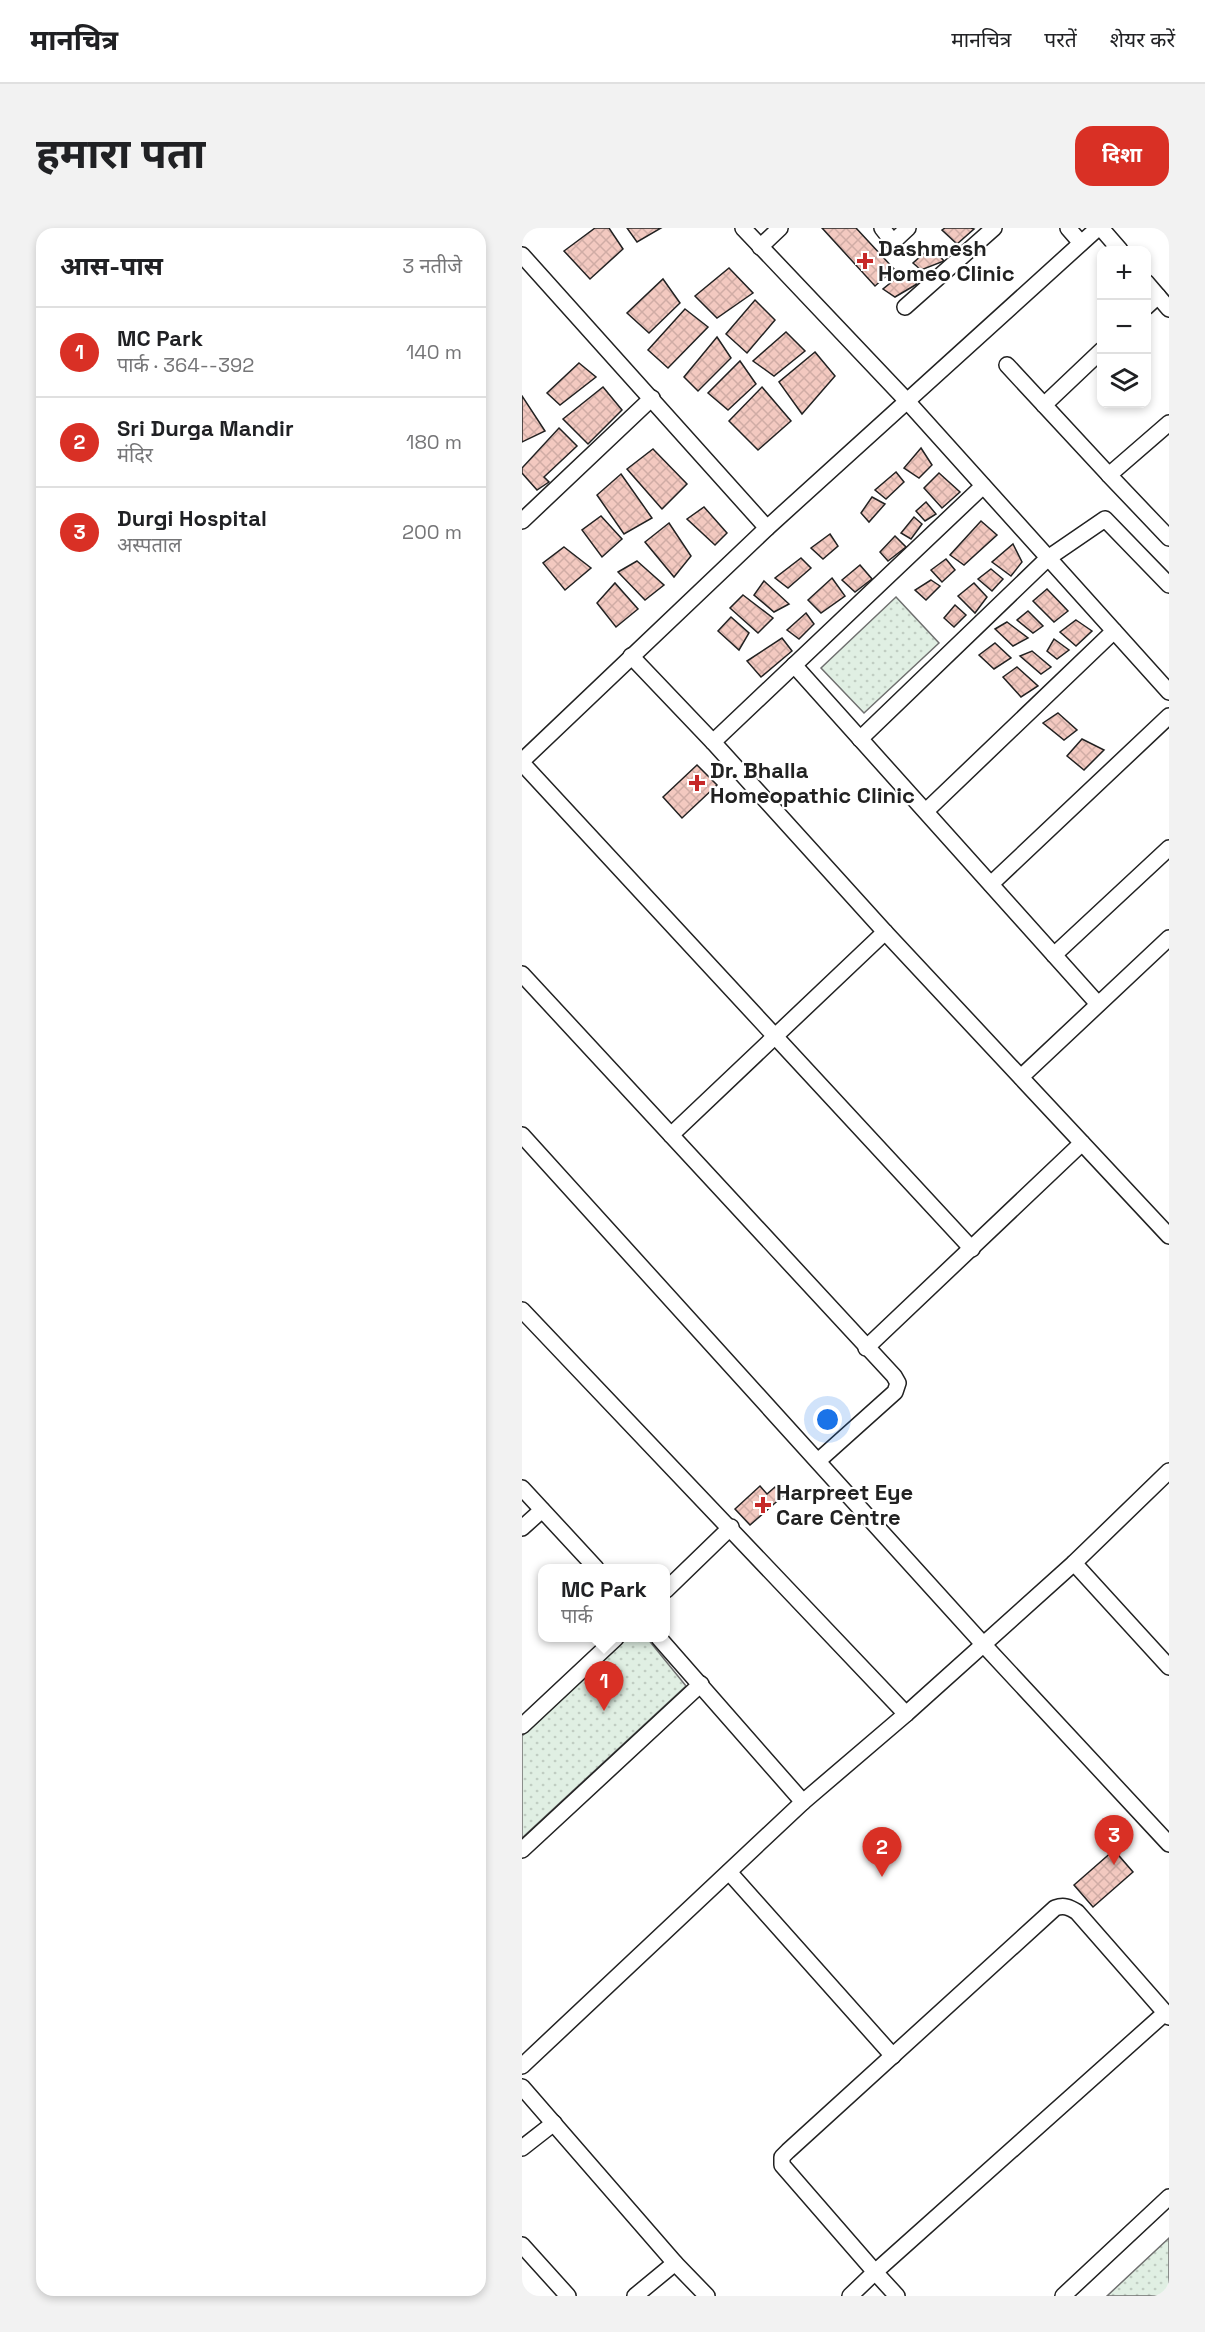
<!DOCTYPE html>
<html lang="hi">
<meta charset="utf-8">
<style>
body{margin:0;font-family:"Space Grotesk","Noto Sans Devanagari",sans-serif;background:#f2f2f2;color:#202124}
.controls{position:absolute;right:18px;top:18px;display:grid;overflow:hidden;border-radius:12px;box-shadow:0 3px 9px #0003}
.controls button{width:54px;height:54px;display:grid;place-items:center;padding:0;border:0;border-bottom:2px solid #e0e0e0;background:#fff;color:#202124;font:30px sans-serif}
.you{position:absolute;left:306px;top:1192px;width:21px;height:21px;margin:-15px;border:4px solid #fff;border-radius:50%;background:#1a73e8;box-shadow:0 0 0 9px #1a73e833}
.badge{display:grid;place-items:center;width:39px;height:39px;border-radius:50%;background:#d93025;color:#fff;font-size:20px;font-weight:700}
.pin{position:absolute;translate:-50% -50px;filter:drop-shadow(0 2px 3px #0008)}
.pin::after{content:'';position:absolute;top:32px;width:21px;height:18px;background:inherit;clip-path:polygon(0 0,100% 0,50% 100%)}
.popup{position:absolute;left:16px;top:1336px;width:132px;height:78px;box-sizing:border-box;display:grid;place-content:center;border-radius:12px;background:#fff;filter:drop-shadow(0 2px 4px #0005);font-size:20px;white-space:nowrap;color:#757577}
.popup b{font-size:22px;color:#202124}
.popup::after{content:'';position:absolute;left:50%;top:100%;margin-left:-12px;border:12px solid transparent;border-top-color:#fff}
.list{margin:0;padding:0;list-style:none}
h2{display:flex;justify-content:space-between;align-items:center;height:78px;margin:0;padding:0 24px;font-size:26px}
h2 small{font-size:20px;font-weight:400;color:#757577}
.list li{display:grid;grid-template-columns:39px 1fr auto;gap:18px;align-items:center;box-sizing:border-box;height:90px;padding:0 24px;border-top:2px solid #e0e0e0}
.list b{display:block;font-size:22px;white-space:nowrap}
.list p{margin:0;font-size:20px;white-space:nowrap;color:#757577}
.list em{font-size:20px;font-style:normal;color:#757577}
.icon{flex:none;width:33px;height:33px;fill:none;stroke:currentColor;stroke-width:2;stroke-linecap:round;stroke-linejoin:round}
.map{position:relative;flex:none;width:647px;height:2068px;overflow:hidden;border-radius:18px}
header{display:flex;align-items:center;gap:36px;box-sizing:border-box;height:84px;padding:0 30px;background:#fff;border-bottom:2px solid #e0e0e0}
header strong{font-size:28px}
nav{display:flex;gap:33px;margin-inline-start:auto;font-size:21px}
.intro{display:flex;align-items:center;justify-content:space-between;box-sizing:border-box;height:144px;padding:0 36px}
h1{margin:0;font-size:42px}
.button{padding:15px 27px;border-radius:18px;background:#d93025;color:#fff;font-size:21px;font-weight:700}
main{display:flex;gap:36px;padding:0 36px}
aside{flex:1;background:#fff;border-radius:18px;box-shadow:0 3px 9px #0003}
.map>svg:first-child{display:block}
.green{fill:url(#green-dots);stroke:#6f6f6f;stroke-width:1.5}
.building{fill:url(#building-cross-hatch);stroke:#222;stroke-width:1.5}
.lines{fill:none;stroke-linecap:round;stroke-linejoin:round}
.street-casing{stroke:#222;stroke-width:18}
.street{stroke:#fff;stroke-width:15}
.poi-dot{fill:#c62828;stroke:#fff;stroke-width:2}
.labels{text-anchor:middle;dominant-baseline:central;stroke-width:4.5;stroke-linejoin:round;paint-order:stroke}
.poi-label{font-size:22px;font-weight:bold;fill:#222;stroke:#fff;text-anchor:start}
</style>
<header>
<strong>मानचित्र</strong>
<nav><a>मानचित्र</a><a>परतें</a><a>शेयर करें</a></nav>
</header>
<div class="intro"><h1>हमारा पता</h1><a class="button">दिशा</a></div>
<main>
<aside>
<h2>आस-पास<small>3 नतीजे</small></h2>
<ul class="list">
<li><span class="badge">1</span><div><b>MC Park</b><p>पार्क · 364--392</p></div><em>140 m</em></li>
<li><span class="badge">2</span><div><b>Sri Durga Mandir</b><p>मंदिर</p></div><em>180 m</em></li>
<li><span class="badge">3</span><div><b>Durgi Hospital</b><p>अस्पताल</p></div><em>200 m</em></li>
</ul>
</aside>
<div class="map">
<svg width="647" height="2068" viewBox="0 0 647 2068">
<defs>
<pattern id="green-dots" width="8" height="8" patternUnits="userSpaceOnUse" patternTransform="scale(1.5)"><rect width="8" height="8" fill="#e0efe3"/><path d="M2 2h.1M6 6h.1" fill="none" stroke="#c0cdc2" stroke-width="1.8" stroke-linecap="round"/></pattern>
<pattern id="building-cross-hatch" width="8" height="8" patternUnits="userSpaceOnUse" patternTransform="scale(1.5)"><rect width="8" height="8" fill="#f3c9c0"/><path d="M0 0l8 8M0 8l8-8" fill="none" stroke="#d0aca5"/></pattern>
</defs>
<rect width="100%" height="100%" fill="#fff"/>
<g class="green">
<path d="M 374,369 L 417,415 L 342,485 L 299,440 Z"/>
<path d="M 104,1410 L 125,1410 L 164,1458 L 0,1610 L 0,1508 Z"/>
<path d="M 647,2010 L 647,2068 L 585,2068 Z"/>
</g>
<g class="building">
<path d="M 73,0 L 87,0 L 101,21 L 68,51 L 42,23 Z"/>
<path d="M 105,0 L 139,0 L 115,14 Z"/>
<path d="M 300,0 L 334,0 L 372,41 L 353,58 Z"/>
<path d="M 423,0 L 449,0 L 452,1 L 435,16 L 420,2 Z"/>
<path d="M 409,19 L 422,33 L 399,42 L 391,35 Z"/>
<path d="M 207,40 L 231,65 L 195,90 L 173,68 Z"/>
<path d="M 382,44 L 395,56 L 373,69 L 361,61 Z"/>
<path d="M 141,51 L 158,75 L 127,105 L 105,85 Z"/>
<path d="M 233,72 L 253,92 L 225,125 L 204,106 Z"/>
<path d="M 163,81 L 186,99 L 146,140 L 126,122 Z"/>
<path d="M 264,104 L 283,123 L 252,148 L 231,133 Z"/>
<path d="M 195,109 L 209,130 L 176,163 L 162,149 Z"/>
<path d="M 293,124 L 313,148 L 280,186 L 257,154 Z"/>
<path d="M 218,133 L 234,156 L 206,182 L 186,165 Z"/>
<path d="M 57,135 L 74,149 L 38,177 L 25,165 Z"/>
<path d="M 81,159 L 100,182 L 66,216 L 41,191 Z"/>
<path d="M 240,159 L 269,193 L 236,222 L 207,193 Z"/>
<path d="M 0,168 L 23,203 L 0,214 Z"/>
<path d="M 37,200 L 55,218 L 22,249 L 27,254 L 15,262 L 0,245 L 0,240 Z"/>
<path d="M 399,220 L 410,237 L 397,250 L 382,240 Z"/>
<path d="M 131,221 L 165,256 L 140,281 L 105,241 Z"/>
<path d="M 374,244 L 382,254 L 364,271 L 353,262 Z"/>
<path d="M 417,245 L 438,264 L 420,280 L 402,260 Z"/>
<path d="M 99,246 L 130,290 L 102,306 L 75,267 Z"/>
<path d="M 350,269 L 363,276 L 347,294 L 339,285 Z"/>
<path d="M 404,274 L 414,286 L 403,293 L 394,283 Z"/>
<path d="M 182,279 L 205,305 L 193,317 L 165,291 Z"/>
<path d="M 79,288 L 100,311 L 80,329 L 60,302 Z"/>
<path d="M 392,289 L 400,296 L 389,311 L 379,305 Z"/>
<path d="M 459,293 L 475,307 L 442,337 L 428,327 Z"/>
<path d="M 147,295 L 169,328 L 152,349 L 123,314 Z"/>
<path d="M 308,306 L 316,318 L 301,331 L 289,320 Z"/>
<path d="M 373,308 L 384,319 L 366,333 L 358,324 Z"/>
<path d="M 491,316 L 500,334 L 489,348 L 470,334 Z"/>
<path d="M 42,319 L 69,340 L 43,362 L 21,335 Z"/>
<path d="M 279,330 L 289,340 L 266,360 L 253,350 Z"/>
<path d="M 424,331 L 433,342 L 420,354 L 409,342 Z"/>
<path d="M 115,333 L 142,357 L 123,372 L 96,344 Z"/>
<path d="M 338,337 L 350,351 L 333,364 L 320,352 Z"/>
<path d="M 469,341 L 481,351 L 470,363 L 456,351 Z"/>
<path d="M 310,350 L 323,368 L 299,385 L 286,372 Z"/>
<path d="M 409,352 L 418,358 L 404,372 L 393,362 Z"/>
<path d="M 242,353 L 267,376 L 252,384 L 232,367 Z"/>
<path d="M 93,355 L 116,381 L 94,399 L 75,375 Z"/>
<path d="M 452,355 L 465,369 L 453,385 L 436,368 Z"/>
<path d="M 525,361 L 546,383 L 532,394 L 511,373 Z"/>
<path d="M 221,367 L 251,390 L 236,405 L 208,380 Z"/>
<path d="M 433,377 L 444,387 L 432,399 L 422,390 Z"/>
<path d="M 506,383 L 521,398 L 511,405 L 495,392 Z"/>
<path d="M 284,385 L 292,396 L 277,411 L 265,402 Z"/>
<path d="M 209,389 L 227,405 L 217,422 L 196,403 Z"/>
<path d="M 554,392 L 570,403 L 554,418 L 538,404 Z"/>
<path d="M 485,394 L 506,410 L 491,418 L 473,401 Z"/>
<path d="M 260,410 L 270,423 L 239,449 L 225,433 Z"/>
<path d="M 532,411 L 547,422 L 535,431 L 525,423 Z"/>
<path d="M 473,415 L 489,430 L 472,441 L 457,427 Z"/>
<path d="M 510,423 L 529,439 L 519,446 L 498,428 Z"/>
<path d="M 495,439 L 516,458 L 499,469 L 481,449 Z"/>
<path d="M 536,485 L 555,502 L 542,512 L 521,495 Z"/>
<path d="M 560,511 L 582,522 L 562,542 L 545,528 Z"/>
<path d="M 175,537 L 195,557 L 160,590 L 141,569 Z"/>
<path d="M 238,1258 L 245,1266 L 253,1259 L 261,1268 L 228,1297 L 213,1281 Z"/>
<path d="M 592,1622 L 611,1644 L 571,1679 L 552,1657 Z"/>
</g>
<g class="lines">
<g class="street-casing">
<g id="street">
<path d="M 221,0 L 385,173 L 647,464"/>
<path d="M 360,0 L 371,14 L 386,0"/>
<path d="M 546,0 L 559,15"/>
<path d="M 579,0 L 598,22"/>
<path d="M 238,19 L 258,0"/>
<path d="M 0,27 L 245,300"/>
<path d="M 624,54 L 647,81"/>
<path d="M 383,79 L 472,0"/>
<path d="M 624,79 L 636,68"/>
<path d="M 485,137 L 587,247"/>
<path d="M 522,177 L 580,122"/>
<path d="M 647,195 L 587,247 L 647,310"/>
<path d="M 0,293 L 130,170"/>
<path d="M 109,428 L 191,514 L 363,704 L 647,1008"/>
<path d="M 272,437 L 576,776"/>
<path d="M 338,511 L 526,330 L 583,291 L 647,357"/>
<path d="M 191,514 L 461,258"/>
<path d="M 0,533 L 245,300 L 576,0"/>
<path d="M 0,535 L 450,1021"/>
<path d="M 404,583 L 592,403"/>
<path d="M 469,656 L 647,488"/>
<path d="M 532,727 L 647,620"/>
<path d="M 0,746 L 372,1148 L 376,1155 L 373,1164 L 296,1233"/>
<path d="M 499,849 L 647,710"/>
<path d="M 0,907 L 461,1416 L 647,1616"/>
<path d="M 149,907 L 363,704"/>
<path d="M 0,1082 L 384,1486"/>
<path d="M 344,1120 L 560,915"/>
<path d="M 0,1260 L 74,1340"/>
<path d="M 0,1300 L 20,1282"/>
<path d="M 552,1335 L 647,1439"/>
<path d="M 144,1362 L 209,1299"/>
<path d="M 137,1410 L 281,1574"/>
<path d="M 0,1498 L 94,1410"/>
<path d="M 0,1622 L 179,1456"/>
<path d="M 207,1644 L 371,1828"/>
<path d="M 643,1785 L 353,2044 L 260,1937 L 260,1929 L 266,1923 L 533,1680 C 542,1677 547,1679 555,1684 L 647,1789"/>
<path d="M 0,1838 L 281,1574 L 384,1486 L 552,1335 L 647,1243"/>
<path d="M 0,1859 L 153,2035 L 185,2068"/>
<path d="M 0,1920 L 32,1895"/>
<path d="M 0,2017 L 46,2068"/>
<path d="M 113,2068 L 153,2035"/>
<path d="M 328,2068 L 353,2044 L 375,2068"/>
<path d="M 541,2068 L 647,1969"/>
</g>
</g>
<use href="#street" class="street"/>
</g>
<g class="poi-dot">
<path d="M340 24h6v6h6v6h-6v6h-6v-6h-6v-6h6z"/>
<path d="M172 546h6v6h6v6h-6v6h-6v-6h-6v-6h6z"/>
<path d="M238 1268h6v6h6v6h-6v6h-6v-6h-6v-6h6z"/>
</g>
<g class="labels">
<g class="poi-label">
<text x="356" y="20">Dashmesh<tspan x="356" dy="25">Homeo Clinic</tspan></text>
<text x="188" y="542">Dr. Bhalla<tspan x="188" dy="25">Homeopathic Clinic</tspan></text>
<text x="254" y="1264">Harpreet Eye<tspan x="254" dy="25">Care Centre</tspan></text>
</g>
</g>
</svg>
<div class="controls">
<button>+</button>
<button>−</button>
<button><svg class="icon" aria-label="layers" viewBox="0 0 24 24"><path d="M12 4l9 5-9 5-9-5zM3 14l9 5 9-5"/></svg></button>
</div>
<div class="you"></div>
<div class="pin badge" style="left:82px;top:1483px">1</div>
<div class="popup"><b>MC Park</b>पार्क</div>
<div class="pin badge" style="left:360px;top:1649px">2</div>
<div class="pin badge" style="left:592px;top:1637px">3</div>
</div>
</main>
